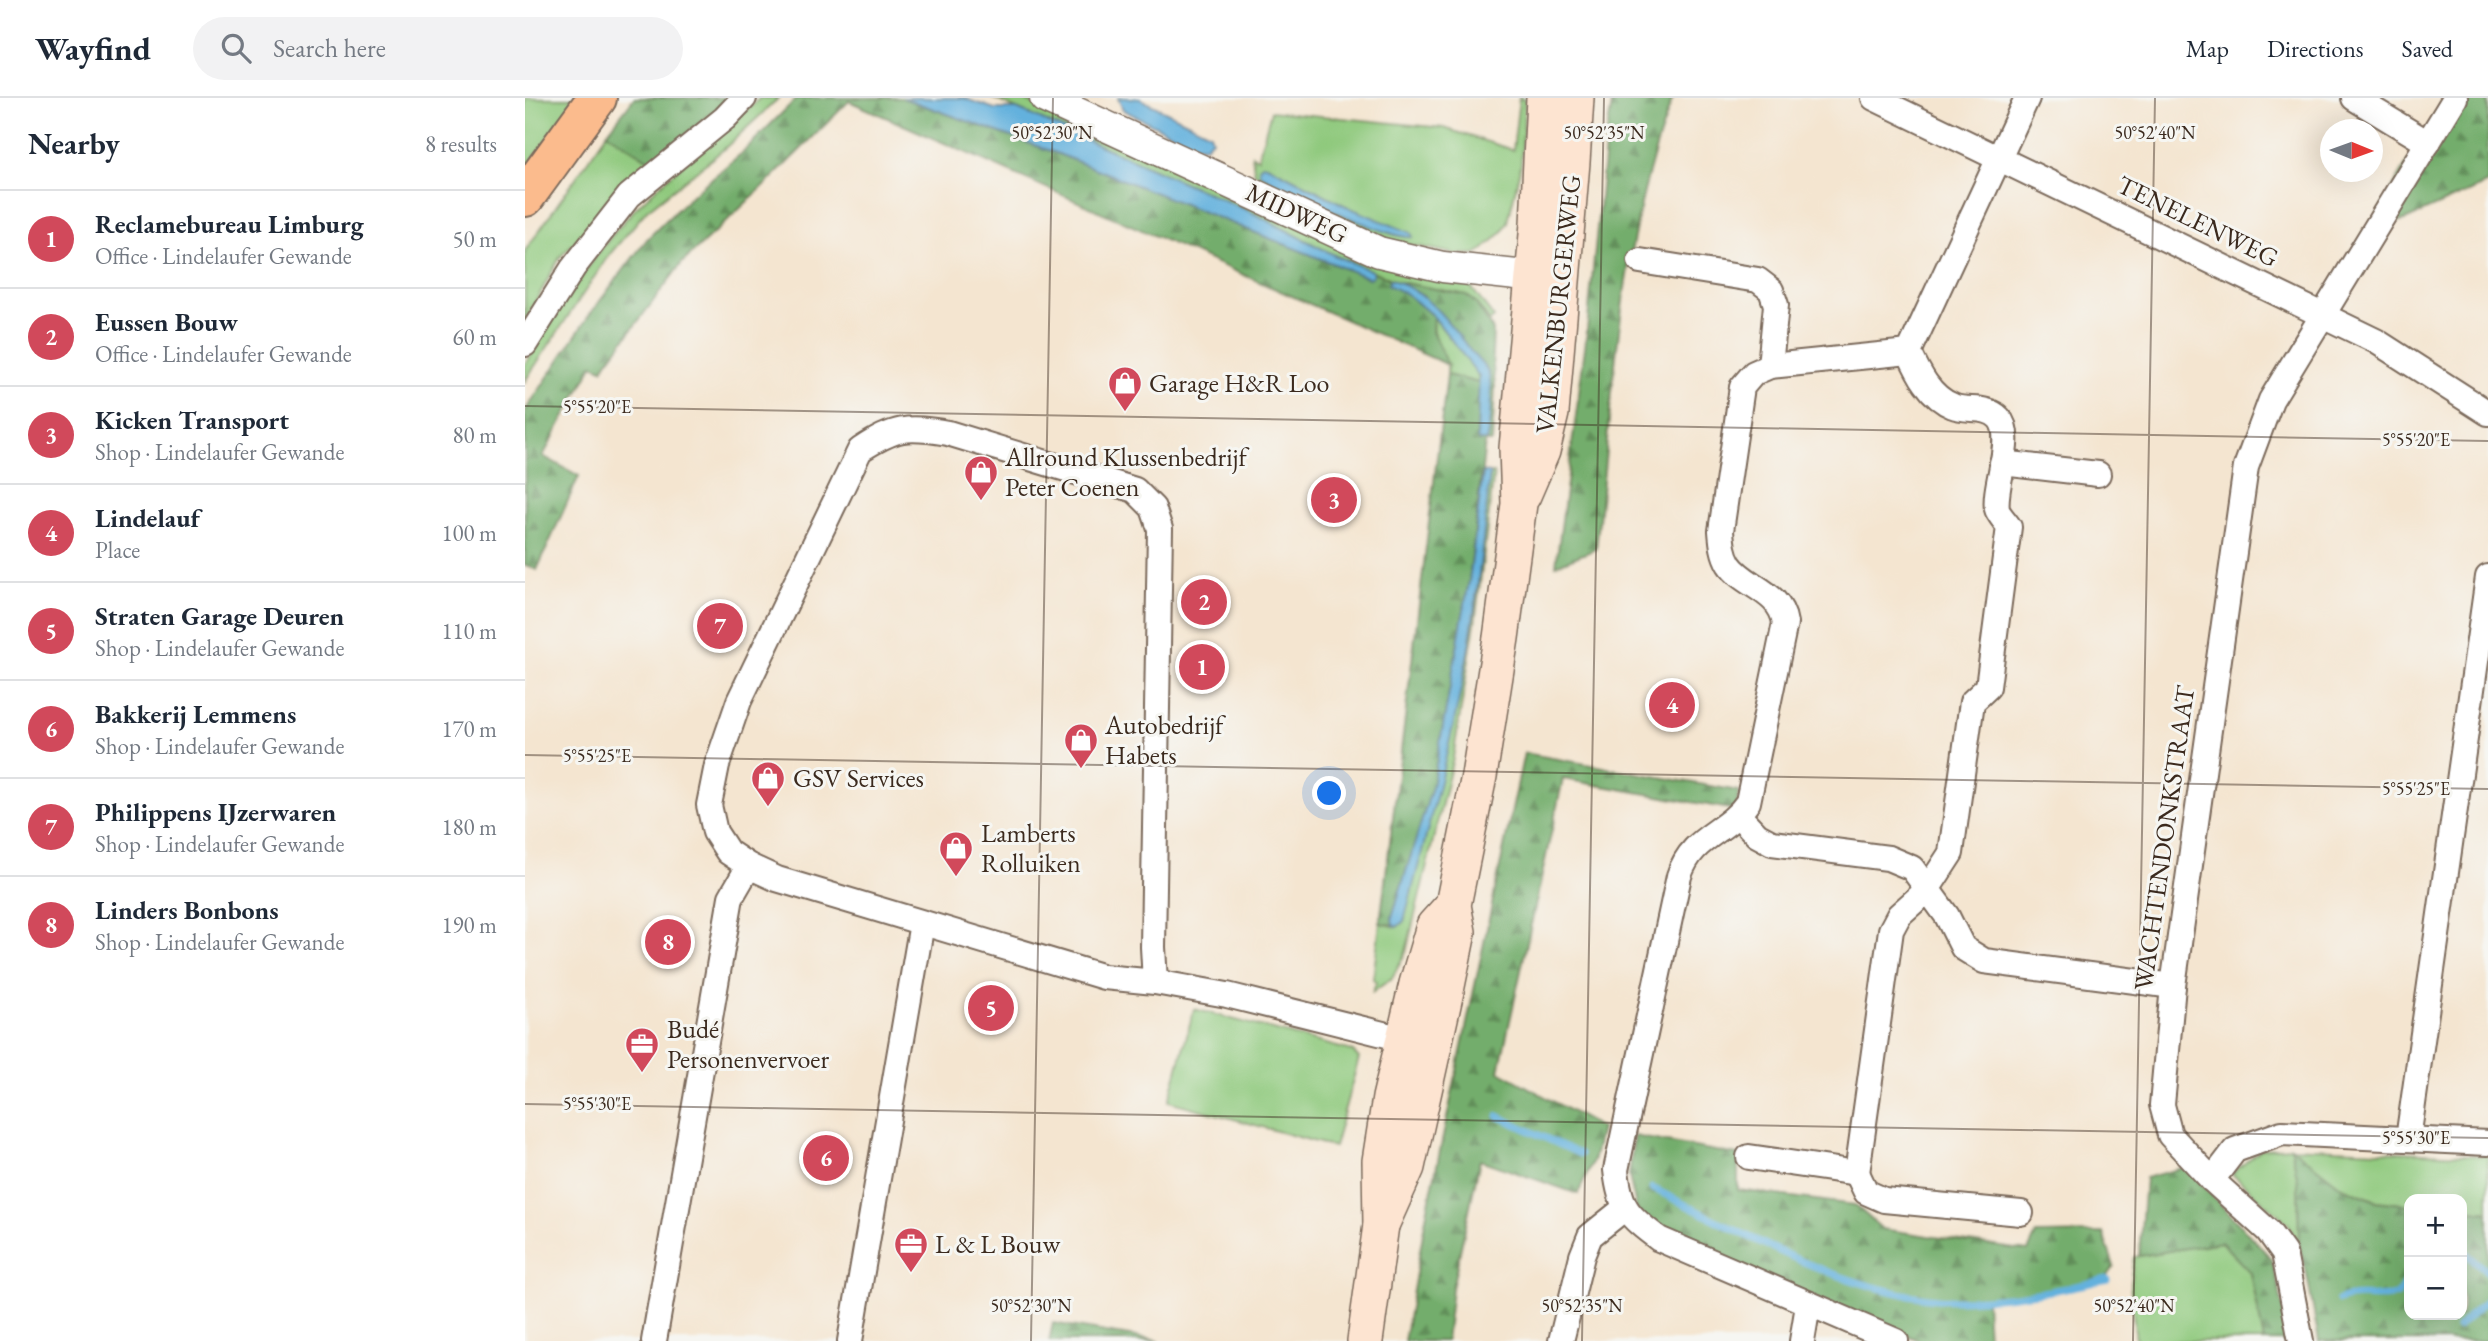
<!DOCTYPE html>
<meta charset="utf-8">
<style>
body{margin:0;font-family:"EB Garamond",serif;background:#f2f2f3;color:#1f2937}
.controls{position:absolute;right:21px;bottom:21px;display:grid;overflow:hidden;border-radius:14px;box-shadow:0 7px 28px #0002}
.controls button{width:63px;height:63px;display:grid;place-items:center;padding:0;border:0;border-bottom:2px solid #e0e1e3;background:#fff;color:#1f2937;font:35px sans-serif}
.compass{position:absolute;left:1795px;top:21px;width:63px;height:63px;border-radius:50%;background:#fff;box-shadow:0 7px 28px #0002;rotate:91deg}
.you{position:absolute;left:805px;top:696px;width:24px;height:24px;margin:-18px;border:5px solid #fff;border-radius:50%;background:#1a73e8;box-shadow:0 0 0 10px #1a73e833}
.badge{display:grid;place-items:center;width:46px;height:46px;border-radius:50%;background:#d1495b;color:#fff;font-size:23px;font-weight:700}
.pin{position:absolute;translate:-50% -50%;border:4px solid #fff;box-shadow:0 2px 7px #0006}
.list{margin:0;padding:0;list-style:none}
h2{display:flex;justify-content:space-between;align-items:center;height:91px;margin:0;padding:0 28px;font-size:30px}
h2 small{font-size:23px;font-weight:400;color:#747a83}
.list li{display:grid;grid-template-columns:46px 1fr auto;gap:21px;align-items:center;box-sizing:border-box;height:98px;padding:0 28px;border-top:2px solid #e0e1e3}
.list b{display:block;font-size:26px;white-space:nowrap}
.list p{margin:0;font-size:23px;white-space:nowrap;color:#747a83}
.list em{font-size:23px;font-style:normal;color:#747a83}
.icon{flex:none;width:38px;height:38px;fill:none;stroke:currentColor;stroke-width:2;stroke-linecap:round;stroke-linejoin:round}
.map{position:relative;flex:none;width:1963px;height:1243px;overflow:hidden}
header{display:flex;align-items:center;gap:42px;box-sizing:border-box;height:98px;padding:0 35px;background:#fff;border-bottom:2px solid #e0e1e3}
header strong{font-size:33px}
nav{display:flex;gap:38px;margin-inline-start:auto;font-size:24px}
.search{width:490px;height:63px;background:#f2f2f3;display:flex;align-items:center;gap:18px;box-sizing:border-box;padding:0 24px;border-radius:38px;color:#747a83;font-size:26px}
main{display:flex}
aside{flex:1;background:#fff}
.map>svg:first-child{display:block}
.green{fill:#8fc97d;stroke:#657a4e;stroke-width:2;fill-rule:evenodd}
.forest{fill:url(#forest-firs);stroke:#576c45;stroke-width:2}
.water{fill:#64b1dd;stroke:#506e7e;stroke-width:2}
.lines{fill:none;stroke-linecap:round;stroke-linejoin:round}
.stream{stroke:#64b1dd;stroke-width:7}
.minor-casing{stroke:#7c6b5c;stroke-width:28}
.tertiary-casing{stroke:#7c6b5c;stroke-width:33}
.secondary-casing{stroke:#7c6b5c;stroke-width:38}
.motorway-casing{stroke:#7c6b5c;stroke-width:42}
.minor{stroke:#fff;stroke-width:24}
.tertiary{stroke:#fff;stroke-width:30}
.secondary{stroke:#fde4d1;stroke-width:35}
.motorway{stroke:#fbbb8d;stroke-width:38}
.ticks{fill:none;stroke:#3b2a1e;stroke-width:2;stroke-opacity:0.45}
.labels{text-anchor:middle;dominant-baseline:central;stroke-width:6;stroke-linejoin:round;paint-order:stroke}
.street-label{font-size:26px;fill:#3b2a1e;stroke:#f6f6f2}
.poi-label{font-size:26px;fill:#3b2a1e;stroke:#f6f6f2;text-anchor:start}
.ticks-label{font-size:18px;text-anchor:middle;fill:#3b2a1e;stroke:#f6f6f2;stroke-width:6;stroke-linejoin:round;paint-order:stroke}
</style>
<header>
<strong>Wayfind</strong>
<div class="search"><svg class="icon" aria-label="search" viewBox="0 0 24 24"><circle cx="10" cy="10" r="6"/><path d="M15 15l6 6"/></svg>Search here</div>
<nav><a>Map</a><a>Directions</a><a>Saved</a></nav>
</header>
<main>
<aside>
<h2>Nearby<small>8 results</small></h2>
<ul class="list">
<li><span class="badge">1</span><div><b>Reclamebureau Limburg</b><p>Office · Lindelaufer Gewande</p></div><em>50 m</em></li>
<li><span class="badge">2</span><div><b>Eussen Bouw</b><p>Office · Lindelaufer Gewande</p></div><em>60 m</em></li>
<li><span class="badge">3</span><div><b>Kicken Transport</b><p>Shop · Lindelaufer Gewande</p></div><em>80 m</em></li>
<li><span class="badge">4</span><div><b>Lindelauf</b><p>Place</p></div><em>100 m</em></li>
<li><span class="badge">5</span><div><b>Straten Garage Deuren</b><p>Shop · Lindelaufer Gewande</p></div><em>110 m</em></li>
<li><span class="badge">6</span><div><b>Bakkerij Lemmens</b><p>Shop · Lindelaufer Gewande</p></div><em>170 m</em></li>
<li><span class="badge">7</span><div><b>Philippens IJzerwaren</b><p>Shop · Lindelaufer Gewande</p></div><em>180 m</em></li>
<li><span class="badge">8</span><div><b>Linders Bonbons</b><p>Shop · Lindelaufer Gewande</p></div><em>190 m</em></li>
</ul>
</aside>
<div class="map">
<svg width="1963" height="1243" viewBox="0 0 1963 1243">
<defs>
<pattern id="forest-firs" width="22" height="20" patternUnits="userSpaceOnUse" patternTransform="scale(1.75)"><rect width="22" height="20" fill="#73ad6c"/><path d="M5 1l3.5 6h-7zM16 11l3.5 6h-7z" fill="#608d58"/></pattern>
</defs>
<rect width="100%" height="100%" fill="#f6f6f2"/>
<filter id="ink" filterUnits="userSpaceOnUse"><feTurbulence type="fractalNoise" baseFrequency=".0143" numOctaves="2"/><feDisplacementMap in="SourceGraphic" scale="14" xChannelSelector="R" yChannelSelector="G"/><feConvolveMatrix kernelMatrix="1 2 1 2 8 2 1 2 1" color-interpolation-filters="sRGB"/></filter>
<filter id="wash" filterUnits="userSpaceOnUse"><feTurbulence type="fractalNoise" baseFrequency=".00686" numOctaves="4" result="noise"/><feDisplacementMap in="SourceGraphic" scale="28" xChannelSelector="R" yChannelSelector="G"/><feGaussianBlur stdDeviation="1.57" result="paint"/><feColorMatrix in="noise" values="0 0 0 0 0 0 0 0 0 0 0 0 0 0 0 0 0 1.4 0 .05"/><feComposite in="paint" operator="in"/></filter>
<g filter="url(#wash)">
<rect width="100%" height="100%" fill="#f4e5d0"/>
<g class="green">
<path d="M 1,0 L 54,0 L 0,71 L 0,2 Z"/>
<path d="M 235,0 L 254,0 L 199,51 L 122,112 L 84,157 L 0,283 L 0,266 C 34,213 67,156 111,110 C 150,70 195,38 235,0 Z"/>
<path d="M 467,0 L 495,0 L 846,159 L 903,180 L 946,189 L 969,220 L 965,223 L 950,204 L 941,197 L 874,184 L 847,173 L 811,158 L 726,114 Z"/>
<path d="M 994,0 L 1000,2 L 996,66 L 983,124 L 977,134 L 959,151 L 950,156 L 931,156 L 866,143 L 736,86 L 729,73 L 727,57 L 733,60 L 746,13 L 919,30 L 988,52 ZM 742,67 L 845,120 L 874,138 C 827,121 779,101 735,76 Z"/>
<path d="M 82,35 L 127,64 L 35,159 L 0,223 L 0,153 Z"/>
<path d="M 909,220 L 952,275 L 954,285 L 922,277 C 925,252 904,248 909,220 Z"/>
<path d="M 965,375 L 969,375 L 950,525 L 928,660 L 881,854 L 867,880 L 848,894 L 847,895 L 851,885 L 848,881 L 855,825 L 872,829 L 879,823 L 943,555 L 951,506 Z"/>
<path d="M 669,911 L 827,953 L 834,960 L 809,1049 L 644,1003 Z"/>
<path d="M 1766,1049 L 1963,1058 L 1963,1114 L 1937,1111 L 1937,1101 L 1884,1101 L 1884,1107 L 1852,1103 L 1817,1089 L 1767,1050 L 1773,1083 L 1774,1147 L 1763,1125 L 1707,1076 L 1736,1051 Z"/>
<path d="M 1696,1144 L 1726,1175 L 1739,1243 L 1611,1243 L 1605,1185 L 1609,1159 Z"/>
</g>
<g class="forest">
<path d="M 109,0 L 205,0 L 127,64 L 82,35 Z"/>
<path d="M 272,0 L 377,0 L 531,55 L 843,180 L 848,177 L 847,173 L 865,181 L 863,186 L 883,197 L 908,218 L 907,234 L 923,267 L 324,3 L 242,85 L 157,165 L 77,271 L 68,267 L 18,358 L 54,378 L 12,472 L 0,467 L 0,313 L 65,216 L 123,140 L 168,96 L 217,55 Z"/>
<path d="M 1088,0 L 1148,0 C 1093,143 1088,300 1071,451 L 1031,467 L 1061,242 L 1081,39 Z"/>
<path d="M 1920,0 L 1963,0 L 1963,85 L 1880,122 L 1845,129 Z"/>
<path d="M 874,184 L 941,197 L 950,204 L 968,232 L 967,257 L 970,288 L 967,344 L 960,344 L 944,483 L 907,689 L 867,819 L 868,827 L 855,825 L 922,277 L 954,285 L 952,340 L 955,343 L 961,343 L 964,320 L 964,275 L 898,198 Z"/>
<path d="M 999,655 L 1214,693 L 1211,712 L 1038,681 L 974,973 L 1076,1030 L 1069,1060 L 1053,1096 L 955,1062 L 927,1190 L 921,1243 L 879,1243 L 900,1124 Z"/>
<path d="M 1109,1038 L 1213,1057 L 1213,1092 L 1330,1107 L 1357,1131 L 1503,1153 L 1511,1136 L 1578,1135 L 1589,1168 L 1578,1183 L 1532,1193 L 1461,1202 L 1463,1243 L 1396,1243 L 1161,1147 L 1112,1113 L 1104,1078 Z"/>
<path d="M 1766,1049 L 1817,1089 L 1851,1103 L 1884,1107 L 1884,1217 L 1937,1217 L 1937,1111 L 1963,1114 L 1963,1243 L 1794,1243 L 1781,1172 L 1774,1147 L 1773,1083 Z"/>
<path d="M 1660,1069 L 1747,1161 L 1766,1243 L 1739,1243 L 1726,1175 L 1696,1144 L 1614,1158 L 1620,1080 Z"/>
<path d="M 528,1225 L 634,1243 L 524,1243 Z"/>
</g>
<g class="water">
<path d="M 378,0 L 438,0 L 470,11 L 492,11 L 726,114 L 811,158 L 847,173 L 848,177 L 844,180 L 531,55 Z"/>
<path d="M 593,0 L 613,0 L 685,35 L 687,41 L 680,48 L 670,47 L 598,12 Z"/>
<path d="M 737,66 L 742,67 L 823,109 L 886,135 L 888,139 C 863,142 761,91 735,76 L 734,70 Z"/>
<path d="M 865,181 C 903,193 925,226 948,256 C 953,262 963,271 964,277 C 968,294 965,326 961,343 L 954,343 L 952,340 L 954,278 L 908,218 L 883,197 L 863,187 Z"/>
<path d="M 958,374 L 965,375 C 959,435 953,495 943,554 C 927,645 902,733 879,823 L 872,829 L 868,827 L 867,819 L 907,689 L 944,483 Z"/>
</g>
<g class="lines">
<g class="stream">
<path d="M 973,1018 L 1055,1056"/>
<path d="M 1127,1090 C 1213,1132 1306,1188 1403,1200 C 1451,1207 1534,1193 1582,1181"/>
<path d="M 1937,1152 L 1963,1174"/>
<path d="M 1814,1202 C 1833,1194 1852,1202 1872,1197 L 1884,1179"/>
<path d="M 1933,1229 L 1963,1201"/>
</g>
</g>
</g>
<g filter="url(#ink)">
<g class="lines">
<g class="minor-casing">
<g id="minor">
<path d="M 1349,0 L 1851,243 L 1963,315"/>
<path d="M 1829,0 L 1903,45"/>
<path d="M 1115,163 L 1233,182 L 1246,192 L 1251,207 L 1245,268"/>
<path d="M 0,246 L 48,170 L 104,98 L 200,20 L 219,0"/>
<path d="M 1477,365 L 1573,376"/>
<path d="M 1214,718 L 1232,737 L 1247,745 L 1363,760 L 1387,770 L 1422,818 L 1438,850 L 1459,863 L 1648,888"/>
<path d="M 630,884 L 628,849 L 635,431 L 628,410 L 610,392 L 423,335 C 381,328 371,329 335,352 L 214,603 L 192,667 L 184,707 L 190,734 L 203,754 L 224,768 L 252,781 L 579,879 L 630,884 L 702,897 L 894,945"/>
<path d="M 1883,1041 L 1963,479"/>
<path d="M 1224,1059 L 1332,1075"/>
<path d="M 1332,1075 L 1366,832 L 1374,817 L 1402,792 L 1426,755 L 1447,604 L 1463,589 L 1484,429 C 1481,424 1473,416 1472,411 C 1468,388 1491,338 1474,320 C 1462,307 1442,314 1428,308 C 1405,299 1393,274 1384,254"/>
<path d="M 1332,1075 L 1341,1094 L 1359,1102 L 1496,1115"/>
<path d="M 1687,1082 L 1710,1052 L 1757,1035 L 1963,1045"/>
<path d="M 129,1243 L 206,799 L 224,768"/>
<path d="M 325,1243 L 397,825"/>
<path d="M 1036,1243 L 1057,1158 L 1065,1138 L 1100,1110"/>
<path d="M 1277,1243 L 1283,1207"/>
<path d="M 1371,1243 L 1134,1141 C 1103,1118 1095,1110 1091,1072 L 1154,778 C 1167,737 1201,736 1223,704 L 1260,525 C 1255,492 1219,489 1204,466 C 1198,456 1197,445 1196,433 L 1217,289 L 1229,275 L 1245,268 L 1384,254 L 1502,0"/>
<path d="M 1776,1243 L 1759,1155 L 1743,1133 L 1687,1082 L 1645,1037 L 1637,1007 L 1648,888 L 1721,369 L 1746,302 L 1930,0"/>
</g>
</g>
<g class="tertiary-casing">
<path id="tertiary" d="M 520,0 L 854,154 L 918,169 L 1029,181"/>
</g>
<g class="secondary-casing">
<g id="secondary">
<path d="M 998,397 L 1017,353 L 1026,315 L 1047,64 L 1051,0"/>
<path d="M 856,1127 L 882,1069 L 921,893 L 933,834 L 928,807 L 954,678 L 976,540 L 994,406 L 992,350 L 1013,126 L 1019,0"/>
<path d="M 840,1243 L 856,1127 L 855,1063 L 865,1000 L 892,886 L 909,828 L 928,807"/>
</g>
</g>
<g class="motorway-casing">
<path id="motorway" d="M 0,99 L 72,0"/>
</g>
<use href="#minor" class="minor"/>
<use href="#tertiary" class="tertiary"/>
<use href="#secondary" class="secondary"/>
<use href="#motorway" class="motorway"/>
</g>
</g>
<path class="ticks" d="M 0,308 L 1963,343M 0,657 L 1963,691M 0,1006 L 1963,1040M 506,1243 L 528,0M 1057,1243 L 1079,0M 1608,1243 L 1630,0"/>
<defs>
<g id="shop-pin" transform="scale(1.75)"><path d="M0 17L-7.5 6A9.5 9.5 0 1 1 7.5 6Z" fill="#d1495b" stroke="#f6f6f2"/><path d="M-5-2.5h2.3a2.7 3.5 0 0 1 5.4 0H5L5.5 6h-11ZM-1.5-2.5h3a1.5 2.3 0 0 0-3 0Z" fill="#fff"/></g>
<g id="office-pin" transform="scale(1.75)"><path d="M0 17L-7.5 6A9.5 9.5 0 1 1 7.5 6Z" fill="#d1495b" stroke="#f6f6f2"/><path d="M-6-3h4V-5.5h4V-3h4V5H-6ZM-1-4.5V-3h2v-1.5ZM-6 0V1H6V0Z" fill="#fff"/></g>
</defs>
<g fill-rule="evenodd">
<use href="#shop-pin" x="600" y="285"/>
<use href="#shop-pin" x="456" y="374"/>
<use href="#shop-pin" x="556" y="642"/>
<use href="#shop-pin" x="243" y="680"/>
<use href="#shop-pin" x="431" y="750"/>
<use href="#office-pin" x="117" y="946"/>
<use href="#office-pin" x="386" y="1146"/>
</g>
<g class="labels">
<g class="street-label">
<text transform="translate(772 115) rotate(25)">MIDWEG</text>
<text transform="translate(1673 123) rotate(26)">TENELENWEG</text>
<text transform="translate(1033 206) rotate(-84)">VALKENBURGERWEG</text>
<text transform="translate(1639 740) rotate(-82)">WACHTENDONKSTRAAT</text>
</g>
<g class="poi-label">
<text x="624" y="285">Garage H&amp;R Loo</text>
<text x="480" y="359">Allround Klussenbedrijf<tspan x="480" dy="30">Peter Coenen</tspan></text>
<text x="580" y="627">Autobedrijf<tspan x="580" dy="30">Habets</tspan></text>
<text x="268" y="680">GSV Services</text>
<text x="456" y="735">Lamberts<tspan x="456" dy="30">Rolluiken</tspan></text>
<text x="142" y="931">Budé<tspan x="142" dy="30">Personenvervoer</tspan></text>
<text x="410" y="1146">L &amp; L Bouw</text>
</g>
</g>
<g class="ticks-label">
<text x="527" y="41">50°52'30"N</text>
<text x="1079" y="41">50°52'35"N</text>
<text x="1630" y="41">50°52'40"N</text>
<text x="72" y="315">5°55'20"E</text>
<text x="1891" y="348">5°55'20"E</text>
<text x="72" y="664">5°55'25"E</text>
<text x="1891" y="697">5°55'25"E</text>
<text x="72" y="1012">5°55'30"E</text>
<text x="1891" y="1046">5°55'30"E</text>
<text x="506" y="1214">50°52'30"N</text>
<text x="1057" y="1214">50°52'35"N</text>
<text x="1609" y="1214">50°52'40"N</text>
</g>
</svg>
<div class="controls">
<button>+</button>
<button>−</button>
</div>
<svg class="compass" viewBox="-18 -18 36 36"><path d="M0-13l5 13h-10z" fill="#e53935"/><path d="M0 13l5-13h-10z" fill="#747a83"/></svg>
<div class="you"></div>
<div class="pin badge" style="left:677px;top:569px">1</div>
<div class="pin badge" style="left:679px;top:504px">2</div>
<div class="pin badge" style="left:809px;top:402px">3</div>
<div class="pin badge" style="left:1147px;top:607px">4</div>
<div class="pin badge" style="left:466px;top:910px">5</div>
<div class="pin badge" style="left:301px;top:1060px">6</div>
<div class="pin badge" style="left:195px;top:528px">7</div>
<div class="pin badge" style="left:143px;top:844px">8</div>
</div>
</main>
